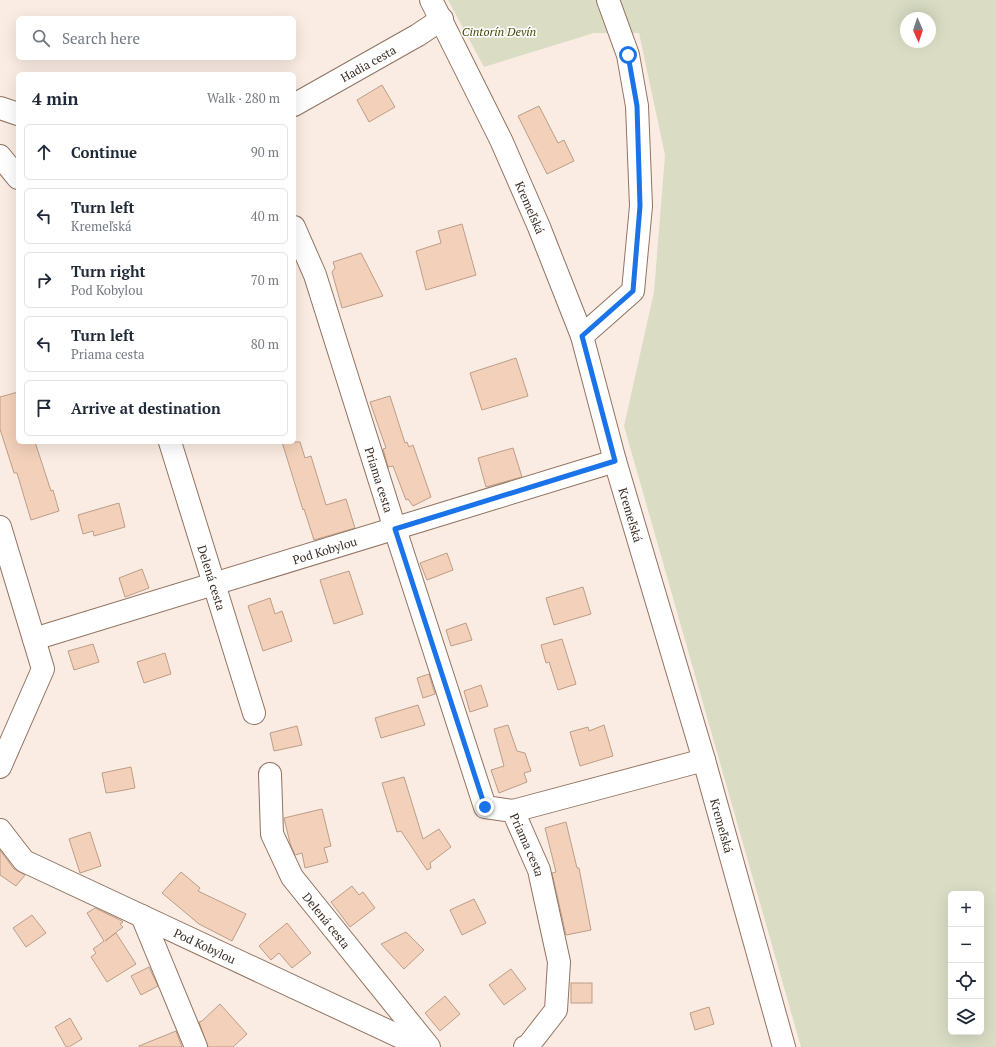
<!DOCTYPE html>
<meta charset="utf-8">
<style>
body{margin:0;font-family:"PT Serif",serif;background:#f6f6f7;color:#1f2937}
.controls{position:absolute;right:12px;bottom:12px;display:grid;overflow:hidden;border-radius:6px;box-shadow:0 4px 16px #0002}
.controls button{width:36px;height:36px;display:grid;place-items:center;padding:0;border:0;border-bottom:1px solid #e0e1e3;background:#fff;color:#1f2937;font:20px sans-serif}
.compass{position:absolute;left:900px;top:12px;width:36px;height:36px;border-radius:50%;background:#fff;box-shadow:0 4px 16px #0002;rotate:177deg}
.stop{position:absolute;width:12px;height:12px;margin:-9px;border:3px solid #1a73e8;border-radius:50%;background:#fff}
.stop.end{background:#1a73e8;border-color:#fff;box-shadow:0 1px 4px #0008}
.list{margin:0;padding:0;list-style:none}
h2{display:flex;justify-content:space-between;align-items:center;height:52px;margin:0;padding:0 16px;font-size:17px}
h2 small{font-size:13px;font-weight:400;color:#747a83}
.list li{display:grid;grid-template-columns:26px 1fr auto;gap:12px;align-items:center;box-sizing:border-box;height:56px;margin:0 8px 8px;padding:0 8px;border:1px solid #e0e1e3;border-radius:6px}
.list b{display:block;font-size:15px;white-space:nowrap}
.list p{margin:0;font-size:13px;white-space:nowrap;color:#747a83}
.list em{font-size:13px;font-style:normal;color:#747a83}
.icon{flex:none;width:22px;height:22px;fill:none;stroke:currentColor;stroke-width:2;stroke-linecap:round;stroke-linejoin:round}
.map{position:relative;flex:none;width:996px;height:1047px;overflow:hidden}
.search{position:absolute;background:#fff;box-shadow:0 4px 16px #0002;left:16px;top:16px;width:280px;height:44px;display:flex;align-items:center;gap:10px;box-sizing:border-box;padding:0 14px;border-radius:6px;color:#747a83;font-size:15px}
.panel{position:absolute;background:#fff;box-shadow:0 4px 16px #0002;left:16px;top:72px;width:280px;height:372px;border-radius:6px}
.map>svg:first-child{display:block}
.green{fill:#daddc4;fill-rule:evenodd}
.building{fill:#f2d0b9;stroke:#bd9d87}
.lines{fill:none;stroke-linecap:round;stroke-linejoin:round}
.minor-casing{stroke:#92735f;stroke-width:24}
.minor{stroke:#fff;stroke-width:22}
.route{stroke:#1a73e8;stroke-width:5}
.labels{text-anchor:middle;dominant-baseline:central;stroke-width:3.5;stroke-linejoin:round;paint-order:stroke}
.park-label{font-size:12px;font-style:italic;fill:#4a4c0b;stroke:#fcfcfc}
.street-label{font-size:12px;fill:#3a2d24;stroke:#fcfcfc}
</style>
<div class="map">
<svg width="996" height="1047" viewBox="0 0 996 1047">
<rect width="100%" height="100%" fill="#faece3"/>
<path class="green" d="M 448,0 L 996,0 L 996,1047 L 801,1047 L 624,426 L 654,292 L 665,155 L 639,33 L 594,33 L 484,67 ZM 906,18 L 930,18 L 930,42 L 906,42 ZM 951,894 L 981,894 L 981,1032 L 951,1032 Z"/>
<g class="building">
<path d="M 382,85 L 395,107 L 369,122 L 357,100 Z"/>
<path d="M 539,106 L 558,143 L 564,140 L 574,161 L 547,174 L 518,116 Z"/>
<path d="M 462,224 L 476,275 L 426,290 L 416,251 L 441,243 L 438,231 Z"/>
<path d="M 361,253 L 383,296 L 342,308 L 332,272 L 335,268 L 333,262 Z"/>
<path d="M 516,358 L 528,396 L 482,410 L 470,373 Z"/>
<path d="M 18,392 L 18,442 L 35,442 L 51,491 L 53,490 L 59,511 L 31,520 L 17,473 L 14,473 L 0,429 L 0,397 Z"/>
<path d="M 390,396 L 405,443 L 407,442 L 409,447 L 413,445 L 431,497 L 413,506 L 408,499 L 406,500 L 393,466 L 388,467 L 383,449 L 386,448 L 370,402 Z"/>
<path d="M 282,442 L 300,442 L 305,458 L 311,456 L 326,505 L 346,499 L 355,528 L 314,540 L 304,509 L 303,510 Z"/>
<path d="M 513,448 L 522,477 L 486,487 L 478,458 Z"/>
<path d="M 119,503 L 125,527 L 94,536 L 93,531 L 83,534 L 78,515 Z"/>
<path d="M 447,553 L 453,570 L 427,580 L 420,563 Z"/>
<path d="M 142,569 L 149,588 L 125,597 L 119,578 Z"/>
<path d="M 349,571 L 363,614 L 334,624 L 320,580 Z"/>
<path d="M 583,587 L 591,614 L 554,625 L 546,598 Z"/>
<path d="M 270,598 L 275,614 L 282,611 L 292,641 L 263,651 L 248,606 Z"/>
<path d="M 466,623 L 472,640 L 451,646 L 446,630 Z"/>
<path d="M 562,639 L 576,684 L 558,690 L 549,662 L 546,663 L 541,645 Z"/>
<path d="M 93,644 L 99,662 L 74,670 L 68,651 Z"/>
<path d="M 165,653 L 171,674 L 144,683 L 137,662 Z"/>
<path d="M 429,674 L 435,694 L 423,698 L 417,678 Z"/>
<path d="M 481,685 L 488,706 L 470,712 L 464,691 Z"/>
<path d="M 418,705 L 425,725 L 381,738 L 375,718 Z"/>
<path d="M 508,725 L 517,751 L 525,753 L 531,771 L 524,773 L 527,782 L 499,793 L 491,770 L 504,766 L 494,729 Z"/>
<path d="M 604,725 L 613,756 L 580,766 L 570,732 L 588,727 L 589,731 Z"/>
<path d="M 297,726 L 302,745 L 274,751 L 270,733 Z"/>
<path d="M 131,767 L 135,788 L 114,792 L 106,793 L 102,773 Z"/>
<path d="M 404,777 L 423,839 L 439,829 L 451,847 L 430,863 L 431,868 L 427,870 L 401,831 L 397,832 L 382,783 Z"/>
<path d="M 322,809 L 331,846 L 324,848 L 328,862 L 305,868 L 302,853 L 295,855 L 290,843 L 284,818 Z"/>
<path d="M 566,822 L 577,868 L 579,868 L 591,930 L 566,935 L 552,873 L 556,872 L 545,828 Z"/>
<path d="M 90,832 L 101,866 L 80,873 L 69,839 Z"/>
<path d="M 0,850 L 14,869 L 25,875 L 16,886 L 0,875 Z"/>
<path d="M 181,872 L 200,888 L 198,891 L 246,914 L 232,941 L 199,924 L 162,893 Z"/>
<path d="M 352,886 L 359,895 L 363,892 L 375,908 L 350,927 L 331,902 Z"/>
<path d="M 474,899 L 486,923 L 462,935 L 450,910 Z"/>
<path d="M 95,908 L 122,921 L 123,922 L 120,924 L 123,927 L 105,941 L 116,933 L 136,964 L 107,982 L 91,957 L 96,953 L 93,949 L 104,941 L 87,913 Z"/>
<path d="M 32,915 L 46,933 L 26,947 L 13,928 Z"/>
<path d="M 287,923 L 311,953 L 292,968 L 279,953 L 271,960 L 259,946 Z"/>
<path d="M 406,932 L 424,950 L 404,969 L 381,944 Z"/>
<path d="M 149,967 L 158,986 L 141,995 L 131,976 Z"/>
<path d="M 511,969 L 526,989 L 504,1005 L 489,985 Z"/>
<rect x="571" y="983" width="21" height="20"/>
<path d="M 445,996 L 460,1014 L 440,1031 L 425,1013 Z"/>
<path d="M 220,1004 L 247,1034 L 233,1047 L 208,1047 L 199,1022 L 202,1021 Z"/>
<path d="M 709,1007 L 714,1024 L 695,1030 L 690,1013 Z"/>
<path d="M 70,1018 L 82,1039 L 69,1047 L 66,1047 L 55,1027 Z"/>
<path d="M 176,1031 L 182,1047 L 139,1047 L 139,1046 Z"/>
</g>
<g class="lines">
<g class="minor-casing">
<g id="minor">
<path id="s1" d="M 431,0 L 501,140 L 539,227 L 582,336 L 615,461 L 704,760 L 784,1047"/>
<path id="s2" d="M 294,105 L 418,35 L 442,19"/>
<path d="M 0,108 L 18,114"/>
<path d="M 0,156 L 18,178"/>
<path id="s3" d="M 294,227 L 315,275 L 395,529 L 485,807 L 513,811 L 539,870 L 559,962 L 556,1010 L 528,1046 L 525,1047"/>
<path d="M 582,336 L 633,291 L 641,206 L 637,106 L 628,55 L 608,0"/>
<path id="s4" d="M 170,442 L 254,713"/>
<path d="M 0,527 L 43,669 L 0,767"/>
<path id="s5" d="M 34,639 L 615,461"/>
<path id="s6" d="M 270,774 L 272,834 L 292,877 L 429,1047"/>
<path d="M 513,811 L 704,760"/>
<path id="s7" d="M 0,830 L 24,861 L 422,1047"/>
<path d="M 142,916 L 196,1047"/>
</g>
</g>
<use href="#minor" class="minor"/>
</g>
<g class="lines">
<path class="route" d="M 485,807 L 395,529 L 615,461 L 582,336 L 633,291 L 640,206 L 637,106 L 628,55"/>
</g>
<g class="labels">
<g class="park-label">
<text x="499" y="31">Cintorín Devín</text>
</g>
<g class="street-label">
<text stroke="none"><textPath href="#s2" startOffset="85">Hadia cesta</textPath></text>
<text stroke="none"><textPath href="#s1" startOffset="230">Kremeľská</textPath></text>
<text stroke="none"><textPath href="#s3" startOffset="267">Priama cesta</textPath></text>
<text stroke="none"><textPath href="#s1" startOffset="554">Kremeľská</textPath></text>
<text stroke="none"><textPath href="#s5" startOffset="304">Pod Kobylou</textPath></text>
<text stroke="none"><textPath href="#s4" startOffset="142">Delená cesta</textPath></text>
<text stroke="none"><textPath href="#s1" startOffset="878">Kremeľská</textPath></text>
<text stroke="none"><textPath href="#s3" startOffset="676">Priama cesta</textPath></text>
<text stroke="none"><textPath href="#s6" startOffset="163">Delená cesta</textPath></text>
<text stroke="none"><textPath href="#s7" startOffset="239">Pod Kobylou</textPath></text>
</g>
</g>
</svg>
<div class="controls">
<button>+</button>
<button>−</button>
<button><svg class="icon" aria-label="locate" viewBox="0 0 24 24"><circle cx="12" cy="12" r="6"/><path d="M12 2v4M12 18v4M2 12h4M18 12h4"/></svg></button>
<button><svg class="icon" aria-label="layers" viewBox="0 0 24 24"><path d="M12 4l9 5-9 5-9-5zM3 14l9 5 9-5"/></svg></button>
</div>
<svg class="compass" viewBox="-18 -18 36 36"><path d="M0-13l5 13h-10z" fill="#e53935"/><path d="M0 13l5-13h-10z" fill="#747a83"/></svg>
<div class="stop" style="left:628px;top:55px"></div>
<div class="stop end" style="left:485px;top:807px"></div>
<div class="search"><svg class="icon" aria-label="search" viewBox="0 0 24 24"><circle cx="10" cy="10" r="6"/><path d="M15 15l6 6"/></svg>Search here</div>
<section class="panel">
<h2>4 min<small>Walk · 280 m</small></h2>
<ul class="list">
<li><svg class="icon" aria-label="ahead" viewBox="0 0 24 24"><path d="M12 20V5M6 11l6-6 6 6"/></svg><div><b>Continue</b></div><em>90 m</em></li>
<li><svg class="icon" aria-label="left" viewBox="0 0 24 24"><path d="M17 20v-9H6M10 6l-5 5 5 5"/></svg><div><b>Turn left</b><p>Kremeľská</p></div><em>40 m</em></li>
<li><svg class="icon" aria-label="right" viewBox="0 0 24 24"><path d="M7 20v-9h11M14 6l5 5-5 5"/></svg><div><b>Turn right</b><p>Pod Kobylou</p></div><em>70 m</em></li>
<li><svg class="icon" aria-label="left" viewBox="0 0 24 24"><path d="M17 20v-9H6M10 6l-5 5 5 5"/></svg><div><b>Turn left</b><p>Priama cesta</p></div><em>80 m</em></li>
<li><svg class="icon" aria-label="arrive" viewBox="0 0 24 24"><path d="M6 21V4h12l-3 4 3 4H6"/></svg><div><b>Arrive at destination</b></div></li>
</ul>
</section>
</div>
